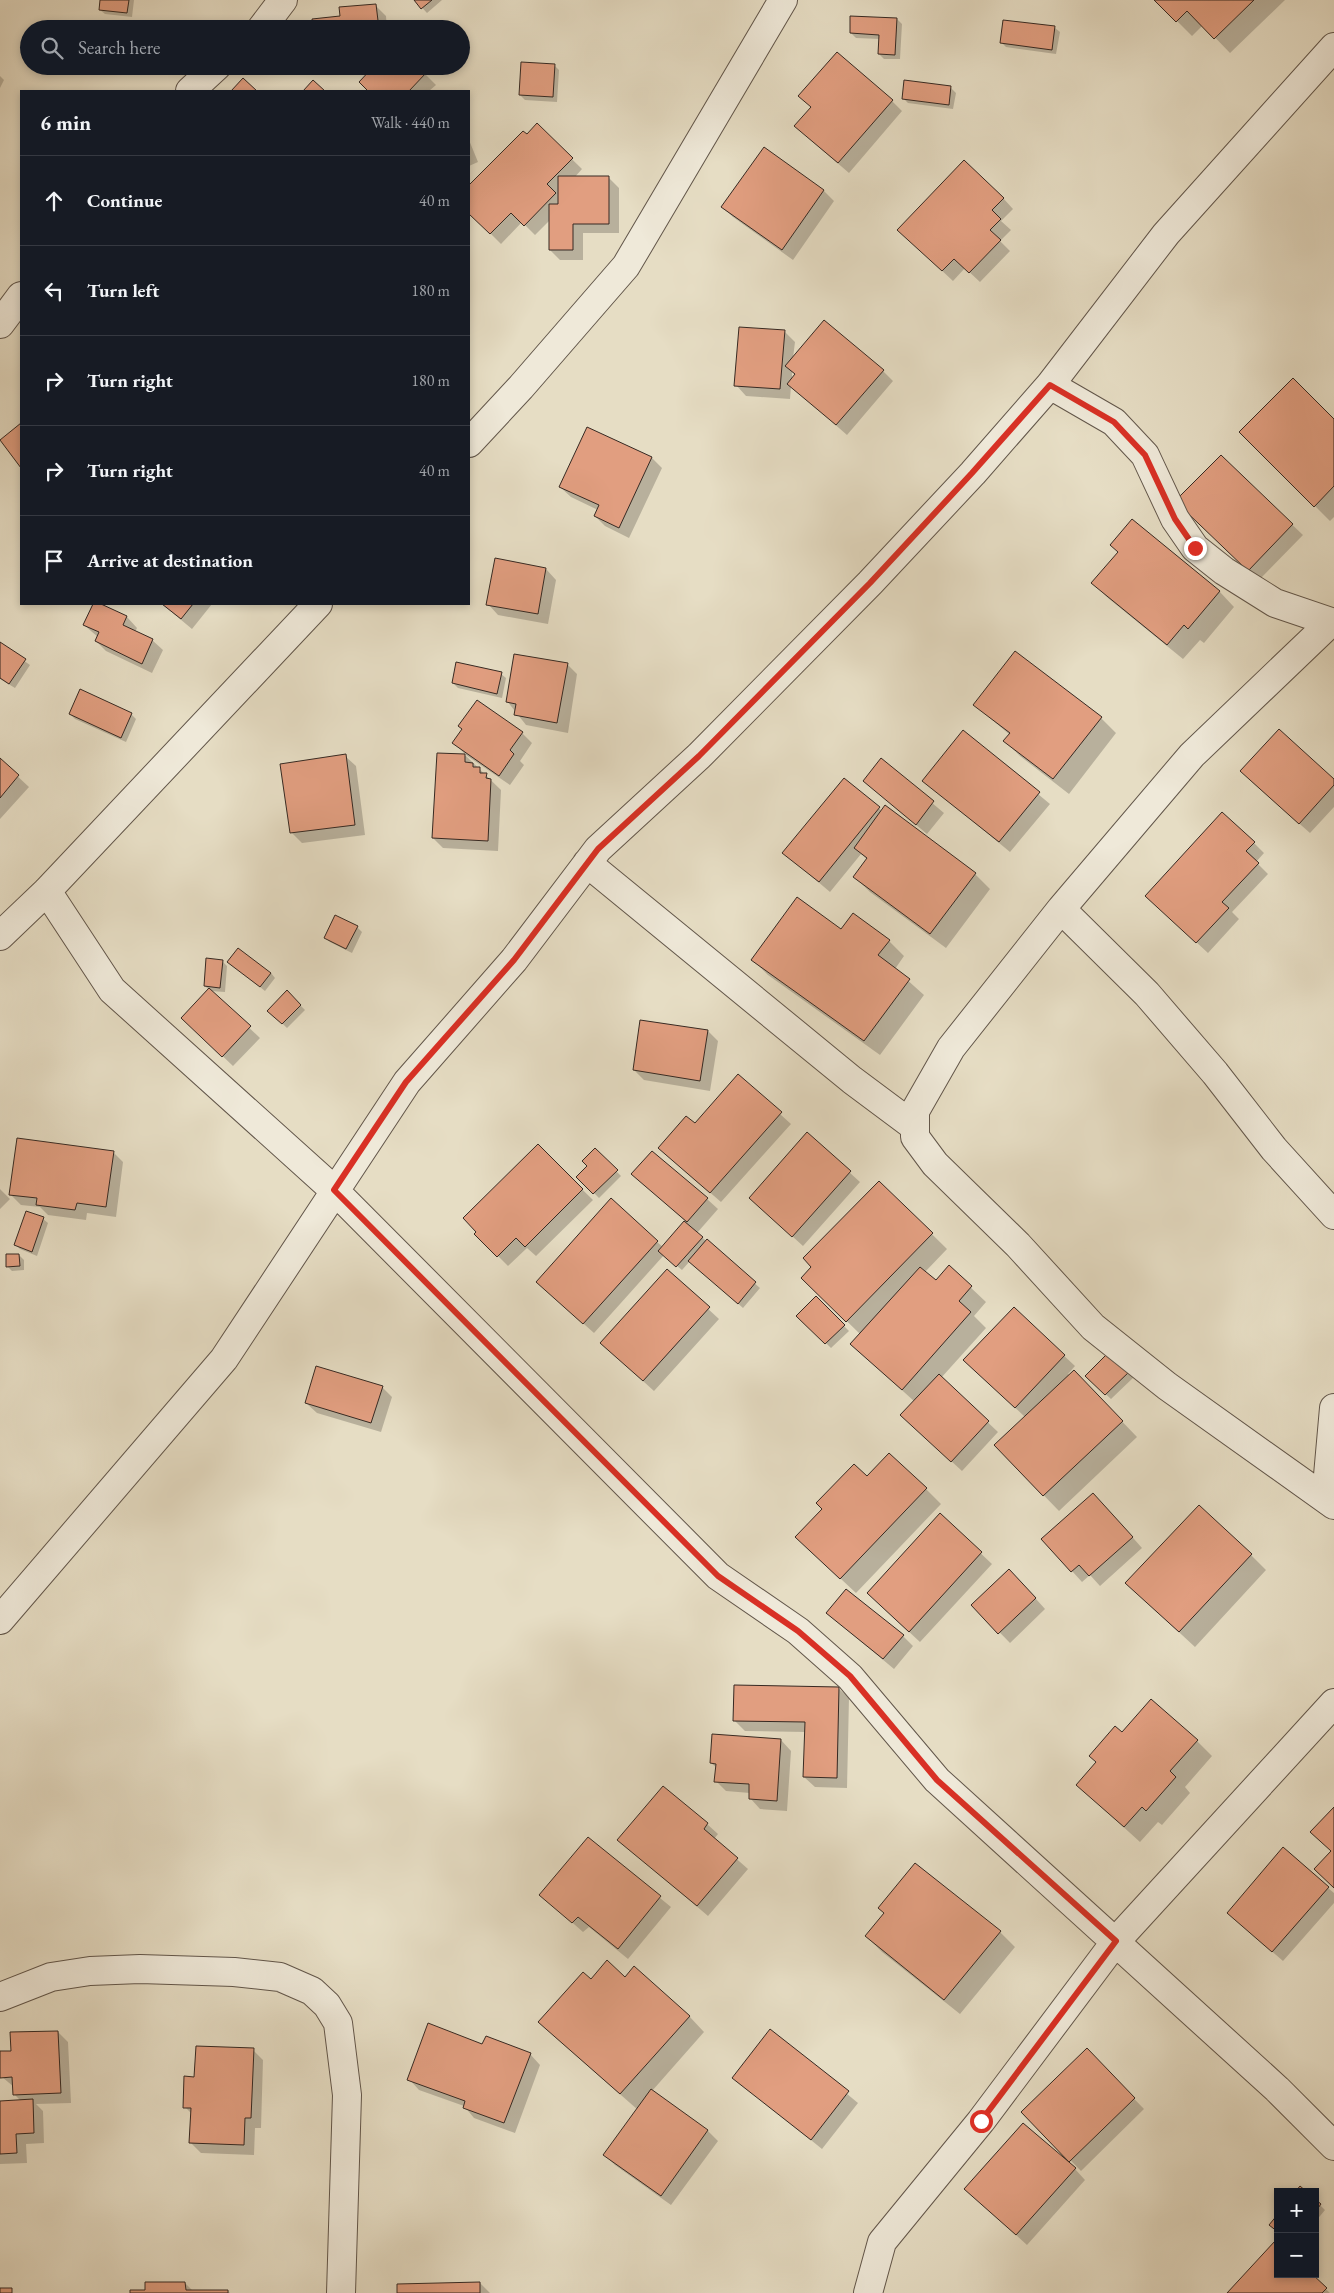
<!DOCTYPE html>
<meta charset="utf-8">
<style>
:root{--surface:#171b24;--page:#242831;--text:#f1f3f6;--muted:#9ea1a6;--line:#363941}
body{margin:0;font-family:"EB Garamond",serif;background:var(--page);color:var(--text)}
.controls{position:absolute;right:15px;bottom:15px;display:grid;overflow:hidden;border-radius:0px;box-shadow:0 2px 8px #0003}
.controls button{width:45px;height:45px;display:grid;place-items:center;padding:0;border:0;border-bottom:1px solid var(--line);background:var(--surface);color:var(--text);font:25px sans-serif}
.stop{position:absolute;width:15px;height:15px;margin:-11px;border:4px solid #d93025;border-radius:50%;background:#fff}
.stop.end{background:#d93025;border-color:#fff;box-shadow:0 1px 5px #0008}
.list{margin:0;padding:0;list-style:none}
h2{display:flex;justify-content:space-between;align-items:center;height:65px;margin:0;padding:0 20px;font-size:21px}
h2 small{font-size:16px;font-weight:400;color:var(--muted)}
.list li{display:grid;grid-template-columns:32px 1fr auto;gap:15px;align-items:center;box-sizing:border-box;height:90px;padding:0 20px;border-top:1px solid var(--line)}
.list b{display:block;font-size:19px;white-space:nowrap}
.list em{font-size:16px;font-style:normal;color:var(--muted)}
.icon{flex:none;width:28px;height:28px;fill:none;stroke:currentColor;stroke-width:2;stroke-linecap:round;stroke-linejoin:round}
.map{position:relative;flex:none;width:1334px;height:2293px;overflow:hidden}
.search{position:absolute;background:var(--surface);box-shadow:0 2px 8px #0003;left:20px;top:20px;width:450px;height:55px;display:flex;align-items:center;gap:12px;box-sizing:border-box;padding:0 18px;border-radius:28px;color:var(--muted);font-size:19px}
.panel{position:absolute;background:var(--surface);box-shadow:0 2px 8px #0003;left:20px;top:90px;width:450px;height:515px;border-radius:0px}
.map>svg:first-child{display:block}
</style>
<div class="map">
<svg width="1334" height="2293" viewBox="0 0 1334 2293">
<rect width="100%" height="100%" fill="#e6ddc4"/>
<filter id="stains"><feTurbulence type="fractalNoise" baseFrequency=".004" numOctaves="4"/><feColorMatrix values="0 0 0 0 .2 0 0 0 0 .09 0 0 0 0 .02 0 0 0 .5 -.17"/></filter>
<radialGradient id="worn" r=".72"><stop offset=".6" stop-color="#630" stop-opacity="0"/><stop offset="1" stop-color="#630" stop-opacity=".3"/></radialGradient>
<!-- shadow -->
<path fill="#0003" fill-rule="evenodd" d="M101,0H134L132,17L105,14L100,10Z
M415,0H442L427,13Z
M1156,0H1285L1230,53L1203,25L1192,36Z
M375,5L386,16L387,29H314Z
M897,19L902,24L900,59H884L879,54L880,39L856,38L851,33Z
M1055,28L1060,32L1056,54L1006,47L1001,42Z
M554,65L559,70L557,102L525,100L520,95Z
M417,66L436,85L429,91H369L360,82Z
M0,76L4,80L0,88Z
M951,88L956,93L953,109L908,103L903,98Z
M892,101L902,111L849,173L806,136Z
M537,125L582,169L574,178H609L619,188V233H583V260H560L550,250V220L535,235L522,222L501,244L469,212V187L523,132L527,136Z
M469,140L478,162L469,166Z
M764,149L824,191L834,201L793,260L733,217L722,207Z
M1003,198L1013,209L1001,221L1011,230L1000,241L1010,251L980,282L965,268L953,281L909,240Z
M784,331L795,342L793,358L883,371L893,381L847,435L791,386L790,399L746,396L736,385ZM792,372L796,375L792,380Z
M1334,420V517L1330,521L1241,432Z
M1221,457L1303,535L1259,580L1177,501Z
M652,458L662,468L629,538L605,526L595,516L598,510L571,497L560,487Z
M496,560L546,569L556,580L548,624L498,615L488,604Z
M1093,583L1219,591L1234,607L1204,643L1200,640L1183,659L1108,598Z
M94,604L127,617L137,628L135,632L152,640L163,650L152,673L106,651L96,641L98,637L84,625Z
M162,604H212L192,629Z
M0,644L30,665L15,688L0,679Z
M567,664L577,674L568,733L526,725L507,701Z
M501,674L506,678L502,698L458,688L453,683Z
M975,705L1101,718L1116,733L1069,794L1020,756L1005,741L1010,735Z
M70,714H131L136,719L126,742L75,719Z
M963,732L1050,804L1010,852L924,781Z
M522,733L532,743L520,761L524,765L510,785L466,755L454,743Z
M438,754L466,756L501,790L498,851L443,848L433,838Z
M345,756L356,766L365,835L302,843L292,833L282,765Z
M0,760L29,787L0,819Z
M881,760L944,813L927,834L864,781Z
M844,780L882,811L975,874L990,889L946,948L870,892L855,877L868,860L861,854L830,892L784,853Z
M1334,780V807L1310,833L1252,782Z
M1254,843L1264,853L1256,862L1268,874L1232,912L1239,919L1208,953L1157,906Z
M357,927L362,932L352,953L330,942L325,937Z
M841,931L889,941L904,956L895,969L924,995L880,1055L768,975L753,960Z
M222,961L227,966L225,992L210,991L260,1038L233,1066L193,1028L209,990L205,986Z
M229,962L271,973L275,978L265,991Z
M287,992L305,1010L287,1028L269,1011Z
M708,1031L718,1041L710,1091L644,1080L634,1070Z
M738,1076L791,1124L721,1202L670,1158Z
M807,1134L860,1182L803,1246L750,1198Z
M538,1146L593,1200L536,1256L527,1248L508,1266L476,1234Z
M595,1150L621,1176L599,1198L578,1177L589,1166Z
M113,1152L123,1162L116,1217L87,1213L86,1220L48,1215L40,1207L21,1205L10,1194Z
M633,1174L707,1199L718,1209L697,1233L760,1288L743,1308L690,1261L682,1270L664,1255L594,1333L548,1292L657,1242L663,1247L685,1221Z
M879,1182L947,1249L925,1272L936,1282L949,1267L986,1302L974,1316L986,1328L941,1378L998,1432L962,1471L912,1425L915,1402L851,1344L860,1334L818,1293Z
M0,1189L10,1199L0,1209Z
M43,1219L48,1223L37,1256L20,1249L15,1244Z
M19,1255L24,1260V1270L12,1271L7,1266Z
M667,1271L719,1319L654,1391L612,1353Z
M816,1298L849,1331L831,1348L798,1316Z
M1014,1309L1075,1366L1068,1374L1089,1387L1137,1437L1059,1511L995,1445L1025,1417L975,1370Z
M1110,1353L1134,1377L1111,1399L1086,1376Z
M382,1387L392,1397L381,1432L317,1413L306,1403Z
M867,1478L926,1489L941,1504L856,1593L812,1552L823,1509Z
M1104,1505L1142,1548L1100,1586L1090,1575L1082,1582L1072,1571Z
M940,1515L992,1564L920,1642L879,1604Z
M1251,1555L1266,1570L1195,1647L1142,1598Z
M1020,1581L1045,1609L1010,1643L973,1605Z
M827,1613L903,1636L913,1646L894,1669Z
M838,1688L849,1698L847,1788L815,1787L804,1777L806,1732L745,1731L734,1720Z
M1122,1733L1197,1741L1212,1756L1185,1787L1190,1793L1162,1825L1158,1822L1140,1842L1077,1785Z
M781,1740L791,1751L787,1811L760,1809L750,1798V1793L726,1791L716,1781L717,1768L711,1763Z
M663,1787L707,1824L718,1834L714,1839L748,1869L708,1916L619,1840Z
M588,1839L671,1907L628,1959L589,1927L583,1932L541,1895Z
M1328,1888L1334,1893V1903L1283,1961L1239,1923Z
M886,1913L1000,1932L1015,1947L960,2014L882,1952L866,1936Z
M625,1978L689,2016L704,2032L652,2091L708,2131L718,2141L671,2205L615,2165L605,2155L638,2110L555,2037Z
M771,2031L858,2103L822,2149L734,2078Z
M58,2032L68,2042L71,2103L36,2104L43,2111L44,2143L26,2144L27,2163L0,2164V2102L21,2101L14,2094V2087L2,2077L12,2052Z
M483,2045L530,2054L540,2065L515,2133L474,2118L464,2106L419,2090L409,2079Z
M253,2050L263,2060L261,2128H255L254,2155L201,2153L191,2143L192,2114L185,2107L195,2078Z
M1087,2050L1144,2109L1081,2171L1023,2112Z
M1075,2169L1085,2180L1027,2245L965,2189Z
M1315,2200L1325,2210L1315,2222Z
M1278,2274H1310L1330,2293H1229Z
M185,2283L193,2291H228L230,2293H131Z
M480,2283L490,2293H398Z"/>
<!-- building -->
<path fill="#e19e80" stroke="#362922" d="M100,0H129L127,13L99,10Z
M414,0H432L421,9Z
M1154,0H1254L1214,39L1187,11L1176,22Z
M376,4L379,29H313L312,19L340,16L339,7Z
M850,16L897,18L895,55L878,54L879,35L850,33Z
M1003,20L1055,26L1052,50L1000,43Z
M837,52L893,100L838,163L794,126L811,107L798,96Z
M521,62L555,64L553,97L519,95Z
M374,66H419L426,73L409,91H368L359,82Z
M243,78L257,91H231Z
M313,80L325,91H303Z
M904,80L951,86L949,105L902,99Z
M537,123L573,158L547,184L556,193L524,226L511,213L490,234L469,214V185L523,131L527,134Z
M764,147L824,190L782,250L721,207Z
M964,160L1004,198L992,210L1001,219L990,230L1001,240L969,273L954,259L942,271L897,230Z
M558,176H609V224H573V250H549V204H558Z
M824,320L884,370L836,425L787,384L795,374L785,366Z
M739,327L785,330L780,389L734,386Z
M1293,378L1334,419V486L1314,507L1239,432Z
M21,423V468L0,440Z
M587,427L652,457L619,528L594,516L599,505L559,487Z
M1221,455L1293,524L1248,571L1175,501Z
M1132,519L1220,591L1188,629L1184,625L1167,645L1091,583L1118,552L1110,545Z
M495,558L546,568L538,614L486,605Z
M93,604H101L127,616L123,625L153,639L142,664L95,641L99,632L83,625Z
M162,604H193L181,619Z
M0,642L26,659L9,684L0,678Z
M1015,651L1102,717L1053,779L1003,741L1010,733L973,705Z
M514,654L568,663L557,723L514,715L516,704L506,702Z
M456,662L502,672L497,694L452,683Z
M80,689L132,713L121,738L69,714Z
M477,700L523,732L510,750L514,754L499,776L452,743L462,729L458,726Z
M1279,729L1334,779V785L1299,824L1240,771Z
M963,730L1040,792L999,842L922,781Z
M437,753L465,754V762L473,763V767H480V773H487L486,778L491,779L488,841L432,838Z
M346,754L355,825L290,833L280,764Z
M0,758L19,775L0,798Z
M881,758L934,801L916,825L863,781Z
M844,778L880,807L819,882L782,853Z
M885,805L976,873L930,934L853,877L867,858L854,848Z
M1222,812L1255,842L1246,851L1259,863L1222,902L1229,908L1196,943L1145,896Z
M797,897L841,929L853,913L890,940L878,955L910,979L864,1041L751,960Z
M335,915L358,926L346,949L324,938Z
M238,948L271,973L260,987L227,962Z
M206,958L223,960L220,988L204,986Z
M209,988L251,1026L222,1057L181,1018Z
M287,990L301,1005L282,1024L267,1011Z
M640,1020L708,1030L700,1081L633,1070Z
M738,1074L782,1112L710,1193L658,1148L686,1116L695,1123Z
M807,1132L851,1171L792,1237L749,1198Z
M17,1138L114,1151L106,1207L77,1203L75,1210L36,1205L37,1198L9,1195Z
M538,1144L583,1189L525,1247L516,1238L497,1257L474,1234L476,1232L463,1218Z
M595,1148L618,1170L593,1194L576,1177L587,1166L582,1161Z
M652,1151L708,1198L687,1222L631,1174Z
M879,1181L933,1233L846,1322L801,1278L811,1267L803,1258Z
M611,1198L658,1241L583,1324L536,1282Z
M26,1211L44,1217L32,1252L14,1245Z
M684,1221L703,1237L676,1267L658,1251Z
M707,1239L756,1282L738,1304L688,1261Z
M6,1254H19L20,1266L6,1267Z
M949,1265L972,1286L959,1301L971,1312L902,1390L850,1344L920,1267L936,1280Z
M667,1269L710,1307L643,1381L600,1343Z
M816,1296L845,1325L825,1344L796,1316Z
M1014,1307L1065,1355L1015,1408L963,1360Z
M1110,1351L1130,1371L1105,1395L1085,1376Z
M316,1366L383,1386L371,1423L305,1403Z
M1074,1370L1123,1421L1043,1496L994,1445Z
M939,1374L989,1421L951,1462L900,1415Z
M889,1453L927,1488L840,1579L795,1537L822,1509L816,1503L854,1464L867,1476Z
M1093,1493L1133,1537L1089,1576L1079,1565L1071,1572L1041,1539Z
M1199,1505L1252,1554L1179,1632L1125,1583Z
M940,1513L982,1552L909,1632L867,1593Z
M1009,1569L1036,1598L998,1634L971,1605Z
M846,1589L904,1635L883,1659L826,1613Z
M734,1685L839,1687L837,1778L803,1777L805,1722L733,1721Z
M1151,1699L1198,1740L1170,1771L1176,1777L1146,1811L1142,1807L1124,1827L1076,1785L1096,1762L1089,1756L1115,1726L1122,1732Z
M712,1734L781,1739L777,1801L749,1799V1784L714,1782L716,1764L710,1763Z
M663,1786L708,1823L704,1829L738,1858L697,1906L617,1840Z
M1334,1807V1888L1314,1869L1331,1851L1310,1832Z
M588,1837L661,1896L618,1949L578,1917L572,1923L539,1895Z
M1283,1847L1329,1887L1272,1952L1227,1913Z
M915,1863L1001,1931L944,2000L865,1936L884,1913L878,1908Z
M607,1960L625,1977L634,1966L690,2016L620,2094L538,2022L583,1972L591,1979Z
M428,2023L482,2044L486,2036L531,2053L504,2123L463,2108L465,2101L407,2080Z
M770,2029L849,2091L811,2140L732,2078Z
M58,2031L61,2093L13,2095L12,2077L0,2078V2051H11L10,2032Z
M196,2046L254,2048L251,2118H245L244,2145L189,2143L191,2108H183L184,2076L194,2077Z
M1087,2048L1135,2098L1069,2162L1021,2112Z
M651,2089L708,2130L661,2196L603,2155Z
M33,2099L34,2133L16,2134L17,2153L0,2154V2101Z
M1023,2123L1076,2168L1016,2235L964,2189Z
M1300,2186L1307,2192H1295Z
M1315,2199L1321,2204L1315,2212Z
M1278,2214V2232L1269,2225Z
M1275,2241L1278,2243V2274H1312L1327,2288L1322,2293H1227Z
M145,2282H185L186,2290H228V2293H130V2290H145Z
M480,2282V2293H397V2284Z
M0,2288H12V2293H0Z"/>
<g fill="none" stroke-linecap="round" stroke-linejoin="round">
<defs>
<path id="minor" d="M261,29L283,0
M190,91L217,66
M0,324L21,296
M1050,385L1114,422L1145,455L1175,519L1195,548L1224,571L1275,603L1334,623
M469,443L521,387L626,266L783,0
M1331,622L1192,755L1061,909L951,1048L915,1111V1137L935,1164L1018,1245L1093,1327L1167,1386L1334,1505
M587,863L852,1080L915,1127
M47,891L112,990L334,1190L718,1576L798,1631L850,1677L937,1780L1277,2089L1334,2146
M1061,909L1147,994L1215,1073L1274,1149L1334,1215
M0,936L47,891L318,604
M1326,1498L1334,1408
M0,1620L224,1359L407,1082L514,960L598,849L699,756L870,583L973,473L1050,385L1166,234L1334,47
M0,1997L51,1977L90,1971L140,1969L234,1972L280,1977L312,1991L327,2005L338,2023L347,2095L341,2293
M868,2293L882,2242L981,2121L1116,1941L1334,1703"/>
</defs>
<!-- minor casing -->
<use href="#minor" stroke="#62564a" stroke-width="30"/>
<!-- minor -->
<use href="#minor" stroke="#efe9d9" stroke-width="28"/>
</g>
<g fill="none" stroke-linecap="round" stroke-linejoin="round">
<!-- route -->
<path stroke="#d93025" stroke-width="6" d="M981,2121L1116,1941L937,1780L850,1676L798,1631L718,1576L334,1190L406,1082L514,960L598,849L699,756L870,583L972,473L1050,385L1114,422L1145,455L1175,519L1195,548"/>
</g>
<rect width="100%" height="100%" filter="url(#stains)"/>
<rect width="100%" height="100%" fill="url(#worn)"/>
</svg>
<div class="controls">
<button>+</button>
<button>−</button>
</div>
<div class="stop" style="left:981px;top:2121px"></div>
<div class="stop end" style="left:1195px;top:548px"></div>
<div class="search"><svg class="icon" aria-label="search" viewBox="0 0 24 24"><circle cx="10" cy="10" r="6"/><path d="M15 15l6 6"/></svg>Search here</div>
<section class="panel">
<h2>6 min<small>Walk · 440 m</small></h2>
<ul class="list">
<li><svg class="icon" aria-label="ahead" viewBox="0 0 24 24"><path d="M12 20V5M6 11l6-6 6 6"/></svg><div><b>Continue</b></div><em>40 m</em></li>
<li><svg class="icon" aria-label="left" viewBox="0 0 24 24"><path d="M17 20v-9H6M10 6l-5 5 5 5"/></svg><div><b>Turn left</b></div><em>180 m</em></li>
<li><svg class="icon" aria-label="right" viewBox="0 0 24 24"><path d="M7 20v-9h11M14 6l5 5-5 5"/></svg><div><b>Turn right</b></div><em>180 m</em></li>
<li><svg class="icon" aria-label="right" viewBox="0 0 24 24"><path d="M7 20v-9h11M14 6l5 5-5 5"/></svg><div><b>Turn right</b></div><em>40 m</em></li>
<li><svg class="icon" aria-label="arrive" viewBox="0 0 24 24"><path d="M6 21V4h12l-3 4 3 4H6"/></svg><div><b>Arrive at destination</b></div></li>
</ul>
</section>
</div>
